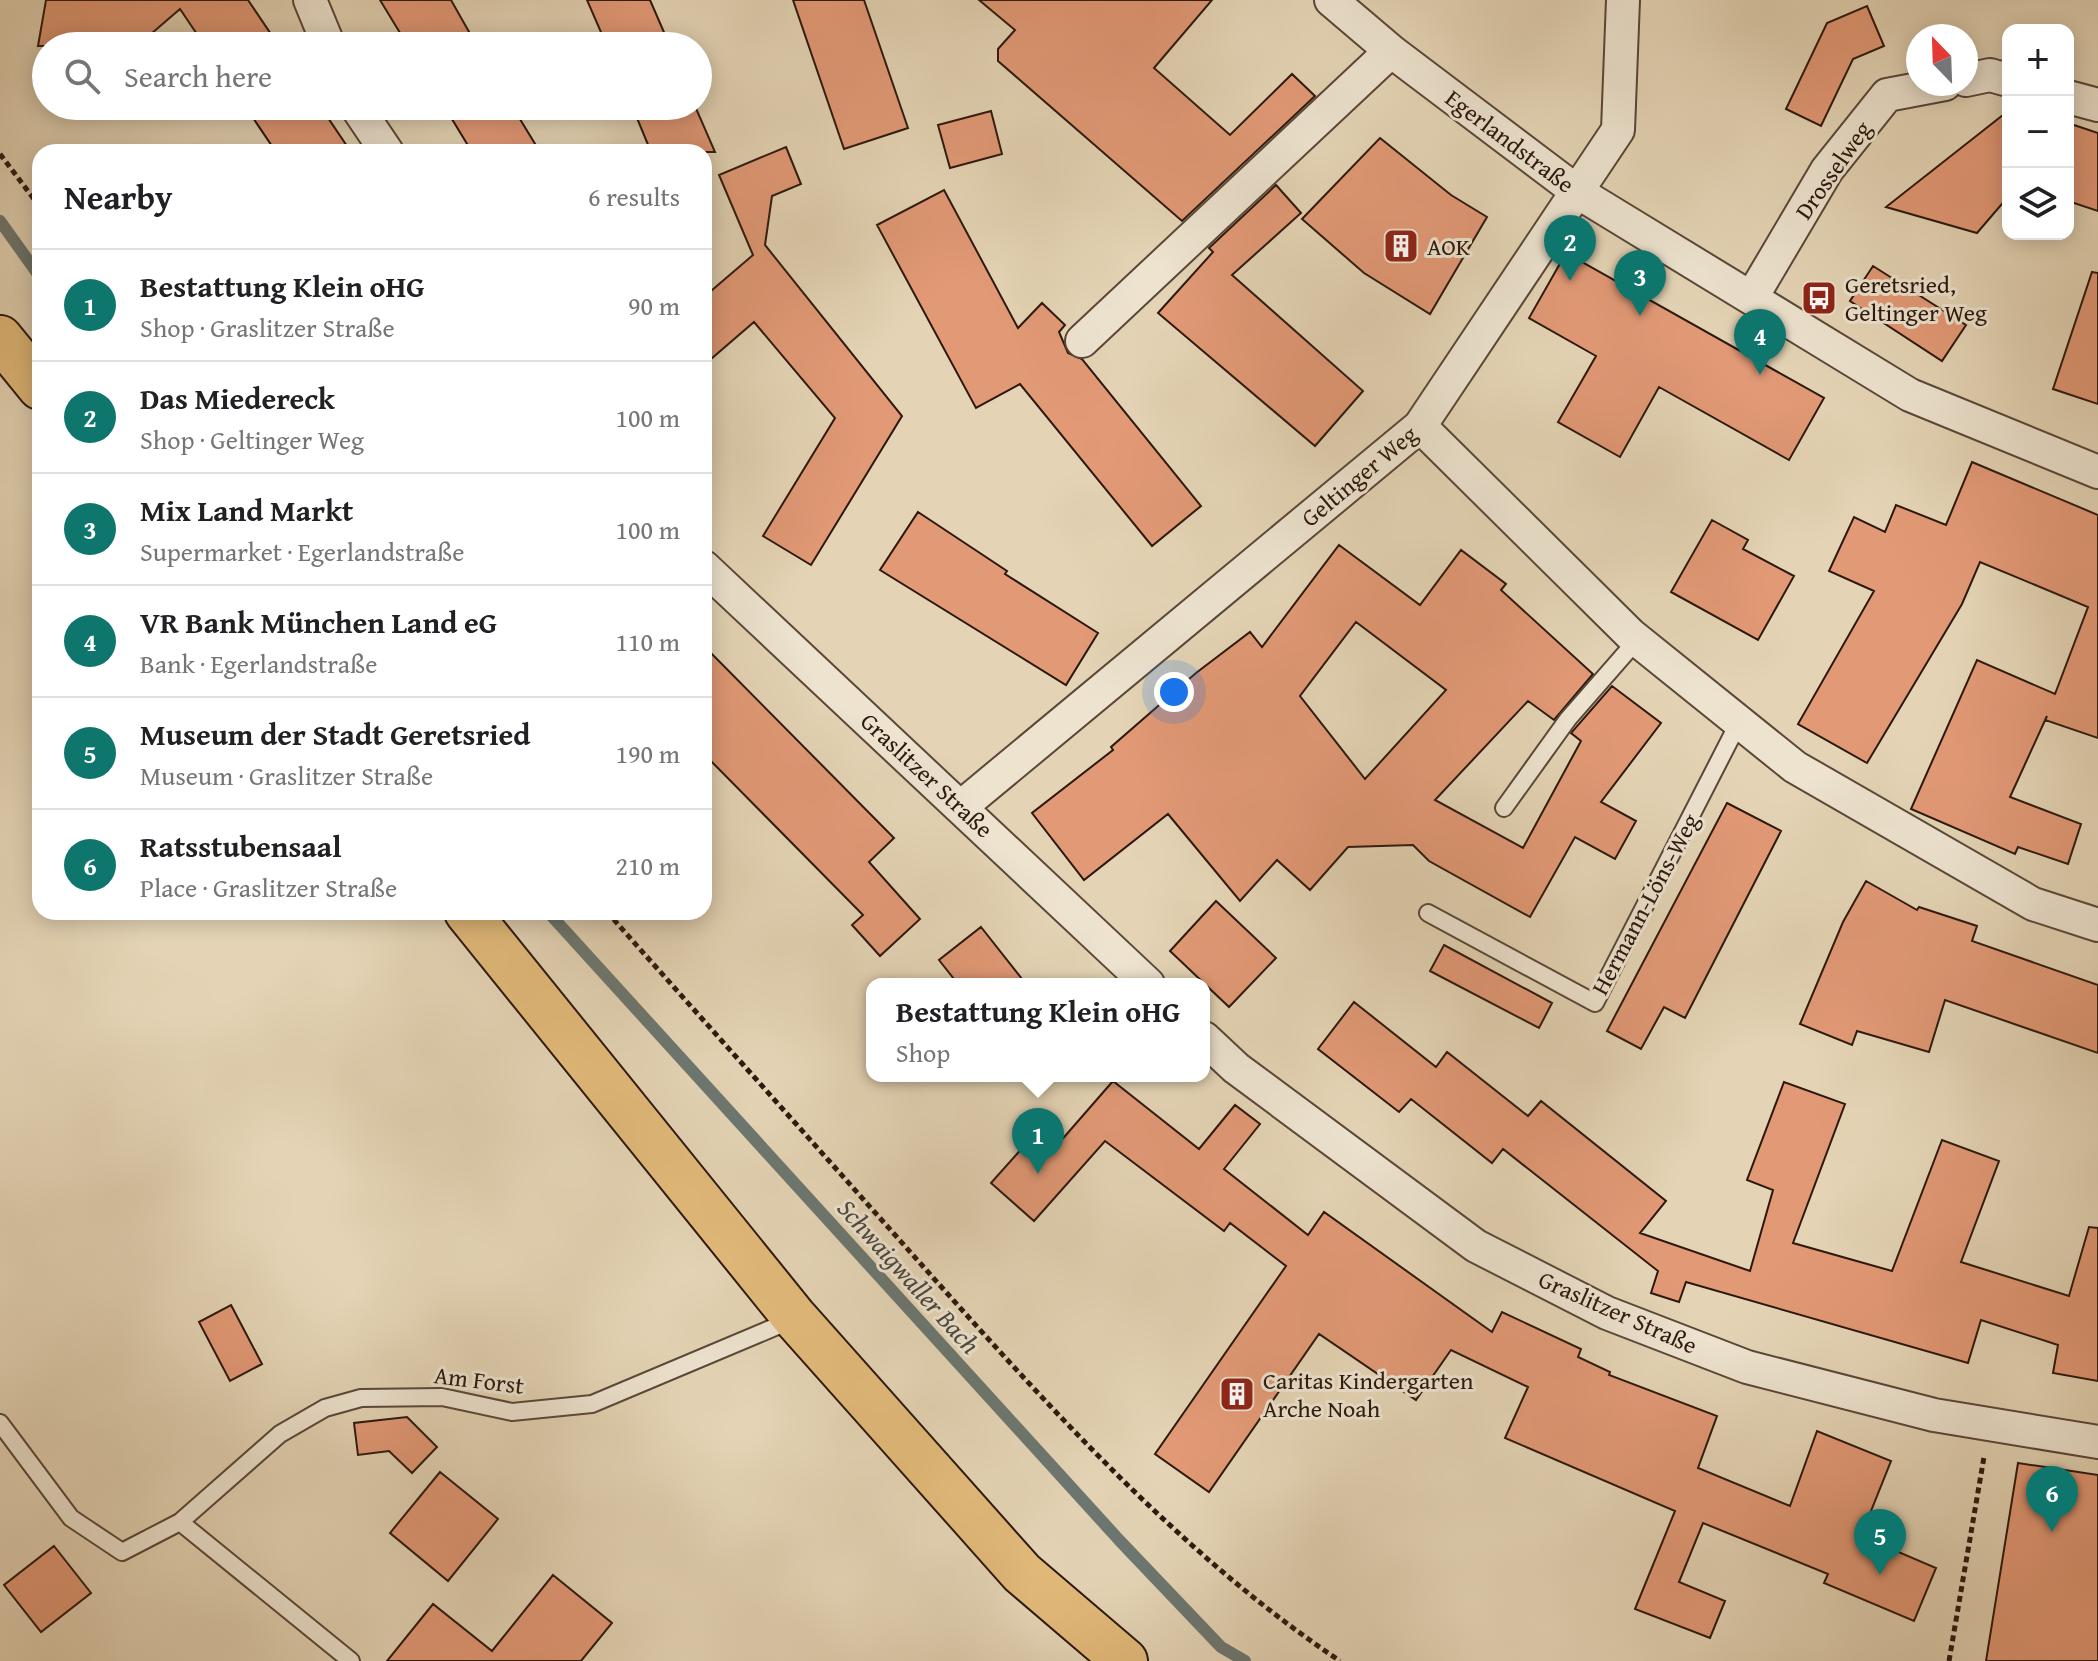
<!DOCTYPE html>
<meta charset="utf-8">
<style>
:root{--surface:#fff;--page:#f2f2f2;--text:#202124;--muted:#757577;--line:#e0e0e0;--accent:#0f766e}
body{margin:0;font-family:"Gentium Book Plus",serif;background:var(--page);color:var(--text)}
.controls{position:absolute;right:24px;top:24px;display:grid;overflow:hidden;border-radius:16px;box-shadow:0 4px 20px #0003}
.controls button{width:72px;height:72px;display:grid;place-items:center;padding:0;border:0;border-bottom:2px solid var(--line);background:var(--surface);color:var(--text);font:40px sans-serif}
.compass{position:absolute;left:1906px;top:24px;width:72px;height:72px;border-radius:50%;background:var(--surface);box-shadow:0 4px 20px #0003;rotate:337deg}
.you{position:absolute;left:1174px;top:692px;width:28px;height:28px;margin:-20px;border:6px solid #fff;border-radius:50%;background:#1a73e8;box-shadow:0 0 0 12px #1a73e833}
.badge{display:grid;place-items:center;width:52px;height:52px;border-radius:50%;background:var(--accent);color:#fff;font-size:26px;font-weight:700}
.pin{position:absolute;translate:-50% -66px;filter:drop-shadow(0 2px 4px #0008)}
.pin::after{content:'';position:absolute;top:42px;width:28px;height:24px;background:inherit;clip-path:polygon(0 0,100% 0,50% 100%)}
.popup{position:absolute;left:866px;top:978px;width:344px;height:104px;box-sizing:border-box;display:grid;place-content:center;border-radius:16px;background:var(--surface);filter:drop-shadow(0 2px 6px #0005);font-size:26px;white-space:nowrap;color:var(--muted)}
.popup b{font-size:30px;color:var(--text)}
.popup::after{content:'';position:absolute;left:50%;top:100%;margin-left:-16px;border:16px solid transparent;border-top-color:var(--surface)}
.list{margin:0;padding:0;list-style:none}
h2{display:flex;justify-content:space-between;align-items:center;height:104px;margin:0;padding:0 32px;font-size:34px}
h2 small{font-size:26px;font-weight:400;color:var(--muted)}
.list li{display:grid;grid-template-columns:52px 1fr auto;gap:24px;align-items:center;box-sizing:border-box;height:112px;padding:0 32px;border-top:2px solid var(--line)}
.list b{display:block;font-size:30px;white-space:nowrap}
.list p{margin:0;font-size:26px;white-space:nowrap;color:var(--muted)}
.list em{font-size:26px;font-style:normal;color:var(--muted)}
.icon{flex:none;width:44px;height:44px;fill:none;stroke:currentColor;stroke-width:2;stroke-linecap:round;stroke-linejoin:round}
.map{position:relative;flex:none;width:2098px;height:1661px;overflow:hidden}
.search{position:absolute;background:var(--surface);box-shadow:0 4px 20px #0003;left:32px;top:32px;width:680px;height:88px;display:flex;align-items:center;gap:20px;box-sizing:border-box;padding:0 28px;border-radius:44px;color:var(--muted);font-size:30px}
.panel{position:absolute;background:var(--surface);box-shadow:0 4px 20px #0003;left:32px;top:144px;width:680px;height:776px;border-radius:24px}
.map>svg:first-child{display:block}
</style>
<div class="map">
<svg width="2098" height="1661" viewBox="0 0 2098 1661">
<rect width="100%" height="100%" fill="#e4d4b5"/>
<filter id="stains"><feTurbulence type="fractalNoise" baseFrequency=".0025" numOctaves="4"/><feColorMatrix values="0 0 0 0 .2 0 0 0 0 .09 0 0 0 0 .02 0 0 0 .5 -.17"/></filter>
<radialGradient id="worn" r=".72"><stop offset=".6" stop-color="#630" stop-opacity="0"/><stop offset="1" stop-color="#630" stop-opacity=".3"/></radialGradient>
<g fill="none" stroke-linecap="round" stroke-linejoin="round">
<!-- stream -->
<path stroke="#6c7770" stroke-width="12" d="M0,221L40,277
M548,912L1120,1541L1221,1647L1245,1661"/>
</g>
<!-- building -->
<path fill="#e29976" stroke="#2c180e" stroke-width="2" fill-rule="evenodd" d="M46,0H248L279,46H205L180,9L137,46H38Z
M380,0H451L477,46H408Z
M587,0H650L670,46H607Z
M793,0H864L908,128L844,149Z
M979,0H1212L1154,68L1230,135L1292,74L1315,96L1182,221L998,61V49L1015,30Z
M1867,6L1884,46L1853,59L1821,126L1786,109L1827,23Z
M245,106H320L351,152H276Z
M444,106H512L540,152H472Z
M632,106H695L715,152H651Z
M991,111L1002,154L950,168L938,125Z
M2008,111V197L1977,233L1886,207Z
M2068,123L2098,133V211L2068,201Z
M1380,138L1451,195L1487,217L1430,314L1364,273L1302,219Z
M786,147L801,184L772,196L765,245L902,416L811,565L763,536L835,418L754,322L704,365V297L753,255L719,175Z
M1276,185L1301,213L1232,275L1363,391L1315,446L1158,313L1213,252L1209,248Z
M944,190L1018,328L1042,303L1065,325L1059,332L1068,353L1082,359L1201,506L1152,546L1020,384L976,408L877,225Z
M1566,253L1824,398L1789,460L1659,387L1620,457L1558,422L1596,356L1529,318Z
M1873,266L1966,325L1942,361L1850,301Z
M2092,272L2098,273V404L2053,389Z
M1972,462L2098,515V738L2045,720L2047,716L2010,797L2081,824L2068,864L2018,847L2015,854L1911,809L1977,660L2055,694L2088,607L1980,562L1962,604L1867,763L1798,724L1874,591L1829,571L1854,517L1885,532L1896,505L1946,525Z
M918,512L1007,571L1005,574L1098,633L1066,685L880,570Z
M1712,520L1748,540L1743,549L1794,576L1758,640L1671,592Z
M1339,545L1420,605L1461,550L1506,584L1501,590L1593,674L1554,720L1528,701L1435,800L1523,848L1581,741L1571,733L1612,686L1661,723L1601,802L1636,821L1615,859L1575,837L1530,917L1429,861L1413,845L1348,847L1310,890L1277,860L1240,901L1168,814L1084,880L1032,813L1113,750L1111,747L1196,673L1250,632L1262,647ZM1356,622L1446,690L1365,779L1300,696Z
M704,646L894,838L869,862L920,919L880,956L852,925L863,915L704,754Z
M1727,803L1781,831L1685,1018L1664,1007L1641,1049L1607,1031Z
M1866,881L1917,910L1919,907L1977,926L1972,941L2098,985V1053L1945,1000L1929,1052L1857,1031L1852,1045L1800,1024L1843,922Z
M1216,901L1276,958L1229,1007L1170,951Z
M981,927L1026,984H958L939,960Z
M1444,945L1552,1003L1539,1028L1430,971Z
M1354,1002L1436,1067L1447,1052L1528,1116L1541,1101L1666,1201L1640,1233L1750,1271L1773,1190L1747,1180L1784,1082L1845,1104L1793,1243L1892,1271L1942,1140L1999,1161L1961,1262L2069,1296L2089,1227L2098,1228V1381L2053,1373L2058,1345L1981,1320L1968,1363L1686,1282L1679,1302L1651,1293L1658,1271L1503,1149L1492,1163L1411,1099L1399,1112L1318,1049Z
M1113,1081L1199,1149L1235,1105L1260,1124L1224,1169L1308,1235L1324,1212L1492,1332L1502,1312L1581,1349L1578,1357L1610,1372L1609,1375L1717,1416L1698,1468L1790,1506L1817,1431L1891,1461L1861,1536L1936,1568L1914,1621L1824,1583L1828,1574L1703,1523L1679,1582L1725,1601L1710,1638L1635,1609L1675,1511L1505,1438L1528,1387L1451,1350L1416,1400L1319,1334L1209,1492L1155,1454L1286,1266L1230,1223L1224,1231L1105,1141L1034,1221L991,1183L1041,1127L1059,1143Z
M231,1305L262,1364L230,1381L199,1322Z
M407,1417L437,1447L412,1473L389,1451L358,1455L354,1423Z
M2018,1463L2098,1475V1661H1986Z
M440,1472L498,1519L448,1581L390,1533Z
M54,1546L91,1593L41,1632L4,1585Z
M553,1575L612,1623L581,1661H387L433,1604L492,1651Z"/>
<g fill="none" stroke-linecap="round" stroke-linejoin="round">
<defs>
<path id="lane" d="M1504,808L1568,719L1637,640
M1428,913L1595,1003L1738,724
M0,1423L71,1518L122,1552L180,1522L351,1661
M180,1522L280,1434L325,1408L361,1398L442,1397L512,1412L592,1404L794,1319"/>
<path id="street" d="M310,0L329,46
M1331,0L1391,51L1579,193L1910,395L2098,472
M1966,80L1990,75L2008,80
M2068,97L2098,105
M356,106L387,152
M1752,297L1827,170L1887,95L1945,84
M1082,341L1391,51
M1420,426L1631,635L1795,767L2033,904L2098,925
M704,567L1148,984
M962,806L1420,426L1618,130L1623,0
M1204,1038L1236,1068L1476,1246L1607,1313L1747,1367L1934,1415L2098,1442"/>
<path id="primary" d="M0,338L40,387
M467,912L795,1318L1022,1573L1125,1661"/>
</defs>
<!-- lane casing -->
<use href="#lane" stroke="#5a4738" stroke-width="20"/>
<!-- street casing -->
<use href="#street" stroke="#5a4738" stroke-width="36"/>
<!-- primary casing -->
<use href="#primary" stroke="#2c180e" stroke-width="48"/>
<!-- path -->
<path stroke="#2c180e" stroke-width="5" stroke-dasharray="6 4" stroke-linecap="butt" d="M0,154L40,207
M607,912C711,1029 816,1146 920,1263C1048,1406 1180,1554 1340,1661
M1949,1661L1984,1457"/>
<!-- lane -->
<use href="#lane" stroke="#ede3cf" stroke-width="16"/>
<!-- street -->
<use href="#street" stroke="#ede3cf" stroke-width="32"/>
<!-- primary -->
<use href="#primary" stroke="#e2ba7a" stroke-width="44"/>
</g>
<!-- icons -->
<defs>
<symbol id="building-square" viewBox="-11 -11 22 22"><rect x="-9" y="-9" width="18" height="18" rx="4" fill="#8f2418" stroke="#ede3cf"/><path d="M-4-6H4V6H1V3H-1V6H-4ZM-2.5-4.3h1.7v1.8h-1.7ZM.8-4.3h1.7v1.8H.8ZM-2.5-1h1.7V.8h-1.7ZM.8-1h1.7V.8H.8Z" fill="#fff"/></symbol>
<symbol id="bus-square" viewBox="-11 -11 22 22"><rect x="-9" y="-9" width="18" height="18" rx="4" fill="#8f2418" stroke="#ede3cf"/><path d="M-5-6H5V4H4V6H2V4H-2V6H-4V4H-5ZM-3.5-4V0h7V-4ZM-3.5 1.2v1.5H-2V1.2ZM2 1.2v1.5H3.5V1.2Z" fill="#fff"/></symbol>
</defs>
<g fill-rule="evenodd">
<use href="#building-square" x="1381" y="226" width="40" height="40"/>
<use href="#bus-square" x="1799" y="278" width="40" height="40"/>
<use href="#building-square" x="1217" y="1374" width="40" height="40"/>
</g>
<g text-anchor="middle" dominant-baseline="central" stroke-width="6" stroke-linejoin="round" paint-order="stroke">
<!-- street labels -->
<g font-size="24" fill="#2c180e" stroke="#ede3cf">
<text transform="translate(1510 141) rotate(37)">Egerlandstraße</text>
<text transform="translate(1833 170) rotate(-55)">Drosselweg</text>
<text transform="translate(1359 476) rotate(-40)">Geltinger Weg</text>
<text transform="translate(927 775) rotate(43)">Graslitzer Straße</text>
<text transform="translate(1645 904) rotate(-62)">Hermann-Löns-Weg</text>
<text transform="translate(1618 1312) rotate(24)">Graslitzer Straße</text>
<text transform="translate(479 1380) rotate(7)">Am Forst</text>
</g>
<!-- poi labels -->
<g font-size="24" fill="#2c180e" stroke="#ede3cf" text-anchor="start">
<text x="1427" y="246">AOK</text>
<text x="1845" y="284">Geretsried,<tspan x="1845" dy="28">Geltinger Weg</tspan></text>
<text x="1263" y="1380">Caritas Kindergarten<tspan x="1263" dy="28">Arche Noah</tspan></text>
</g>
<!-- water labels -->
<g font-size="26" font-style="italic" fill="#4c483f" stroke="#ede3cf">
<text transform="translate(909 1276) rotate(48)">Schwaigwaller Bach</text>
</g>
</g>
<rect width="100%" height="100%" filter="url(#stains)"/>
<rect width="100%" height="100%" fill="url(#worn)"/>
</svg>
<div class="controls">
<button>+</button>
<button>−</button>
<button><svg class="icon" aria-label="layers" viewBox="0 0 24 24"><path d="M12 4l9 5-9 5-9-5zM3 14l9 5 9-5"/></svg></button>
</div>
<svg class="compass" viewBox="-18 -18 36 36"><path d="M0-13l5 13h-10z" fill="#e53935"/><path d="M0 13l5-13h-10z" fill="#757577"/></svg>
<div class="you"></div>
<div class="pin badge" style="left:1038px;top:1174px">1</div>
<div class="popup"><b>Bestattung Klein oHG</b>Shop</div>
<div class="pin badge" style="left:1570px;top:281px">2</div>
<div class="pin badge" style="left:1640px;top:316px">3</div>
<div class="pin badge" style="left:1760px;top:375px">4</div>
<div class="pin badge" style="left:1880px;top:1575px">5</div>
<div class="pin badge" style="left:2052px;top:1532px">6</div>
<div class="search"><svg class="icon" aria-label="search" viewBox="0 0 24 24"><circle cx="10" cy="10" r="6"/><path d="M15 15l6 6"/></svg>Search here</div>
<section class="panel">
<h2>Nearby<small>6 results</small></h2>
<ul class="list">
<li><span class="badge">1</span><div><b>Bestattung Klein oHG</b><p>Shop · Graslitzer Straße</p></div><em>90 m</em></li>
<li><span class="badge">2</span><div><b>Das Miedereck</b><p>Shop · Geltinger Weg</p></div><em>100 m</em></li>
<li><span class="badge">3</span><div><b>Mix Land Markt</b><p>Supermarket · Egerlandstraße</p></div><em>100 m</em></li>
<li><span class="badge">4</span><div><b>VR Bank München Land eG</b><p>Bank · Egerlandstraße</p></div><em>110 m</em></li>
<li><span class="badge">5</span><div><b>Museum der Stadt Geretsried</b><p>Museum · Graslitzer Straße</p></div><em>190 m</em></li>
<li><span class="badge">6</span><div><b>Ratsstubensaal</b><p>Place · Graslitzer Straße</p></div><em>210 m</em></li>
</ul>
</section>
</div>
